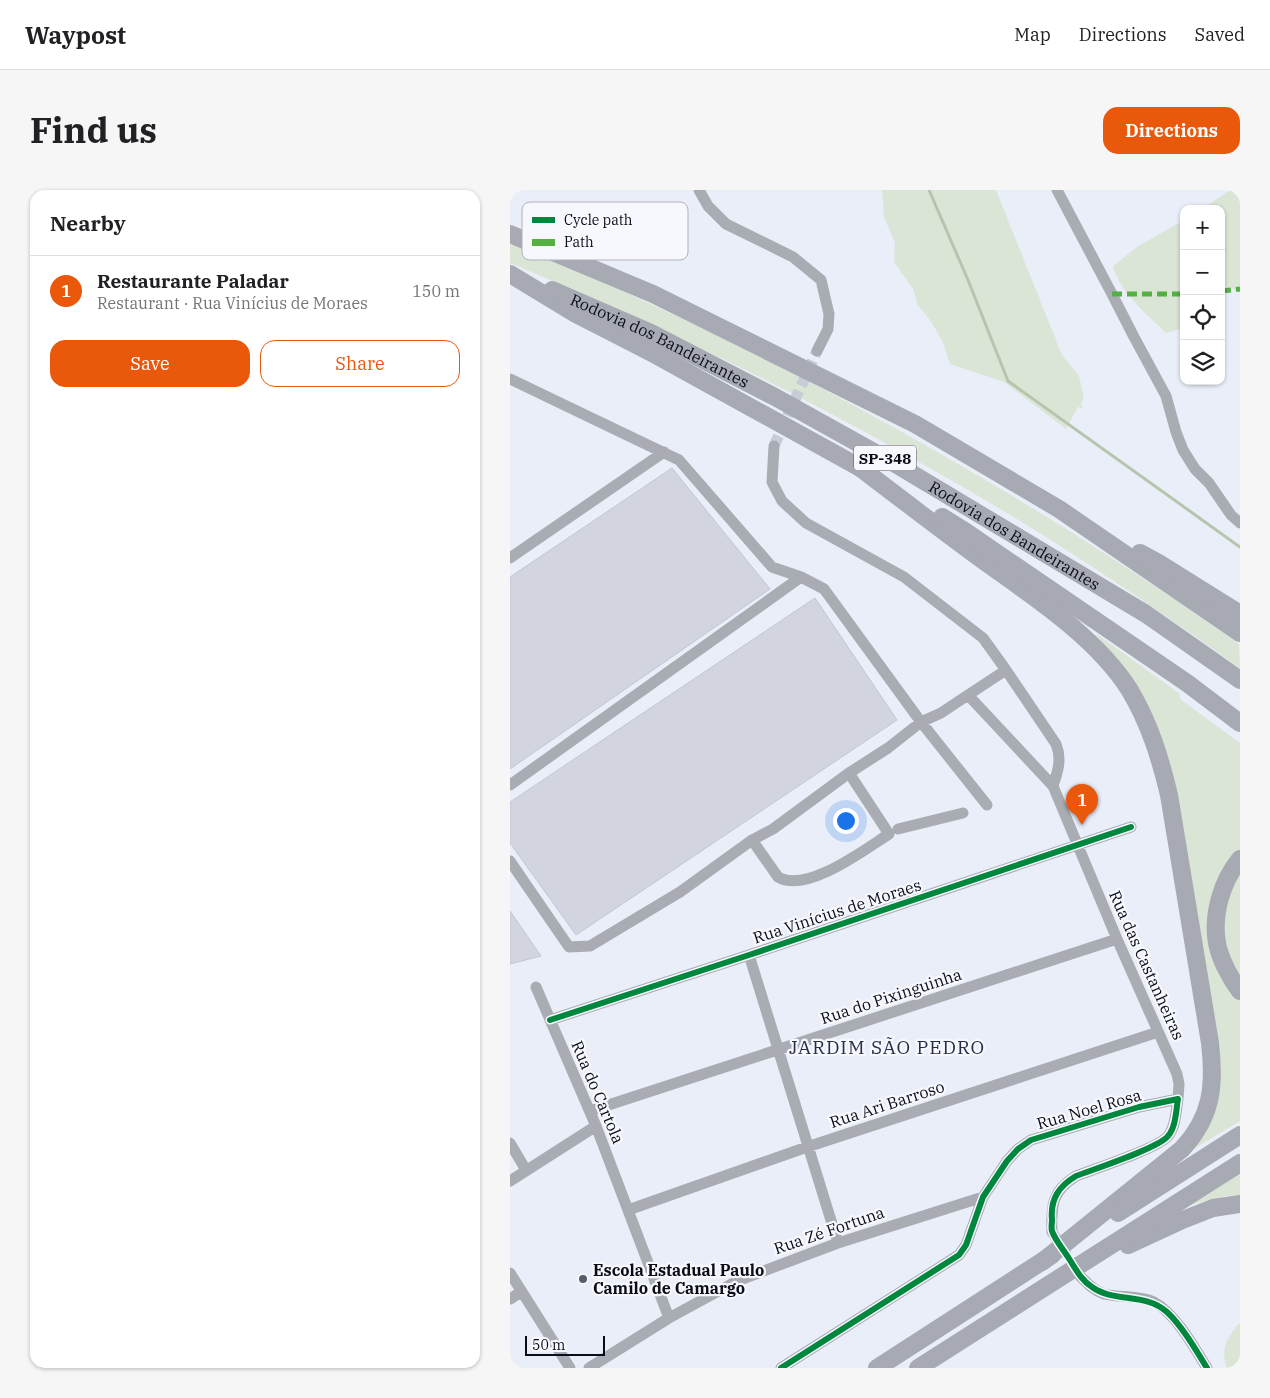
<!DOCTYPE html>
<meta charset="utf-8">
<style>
:root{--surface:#fff;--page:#f6f6f6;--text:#202124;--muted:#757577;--line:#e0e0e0;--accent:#ea580c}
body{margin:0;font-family:"IBM Plex Serif",serif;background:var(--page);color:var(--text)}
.controls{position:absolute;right:15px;top:15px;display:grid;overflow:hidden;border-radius:10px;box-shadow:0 1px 4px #0004}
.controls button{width:45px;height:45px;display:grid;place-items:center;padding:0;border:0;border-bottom:1px solid var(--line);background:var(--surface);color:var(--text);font:25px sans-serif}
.scale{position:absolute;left:15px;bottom:12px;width:80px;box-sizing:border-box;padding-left:5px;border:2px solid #0a0d18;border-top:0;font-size:14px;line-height:18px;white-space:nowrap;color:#0a0d18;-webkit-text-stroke:4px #f6f8fe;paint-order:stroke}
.you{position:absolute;left:335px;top:630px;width:18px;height:18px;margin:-12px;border:4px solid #fff;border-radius:50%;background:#1a73e8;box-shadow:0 0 0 8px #1a73e833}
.badge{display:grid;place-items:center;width:32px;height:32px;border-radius:50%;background:var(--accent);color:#fff;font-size:16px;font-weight:700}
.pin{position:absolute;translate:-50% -41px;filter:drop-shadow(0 1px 2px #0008)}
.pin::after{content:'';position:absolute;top:26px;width:18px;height:15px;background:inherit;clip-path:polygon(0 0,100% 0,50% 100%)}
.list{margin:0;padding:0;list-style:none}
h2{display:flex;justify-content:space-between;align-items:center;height:65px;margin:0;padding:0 20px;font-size:21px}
h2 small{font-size:16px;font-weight:400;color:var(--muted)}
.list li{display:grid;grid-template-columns:32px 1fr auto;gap:15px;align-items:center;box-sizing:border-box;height:70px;padding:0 20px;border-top:1px solid var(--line)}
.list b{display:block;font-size:19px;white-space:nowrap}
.list p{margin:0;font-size:16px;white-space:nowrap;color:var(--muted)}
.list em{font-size:16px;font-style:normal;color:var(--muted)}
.actions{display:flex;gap:10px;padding:15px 20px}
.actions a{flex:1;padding:11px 0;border:1px solid var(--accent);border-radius:15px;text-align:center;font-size:18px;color:var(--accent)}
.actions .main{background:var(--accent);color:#fff}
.icon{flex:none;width:28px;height:28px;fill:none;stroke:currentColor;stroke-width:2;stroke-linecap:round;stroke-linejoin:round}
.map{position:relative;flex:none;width:730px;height:1178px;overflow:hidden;border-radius:15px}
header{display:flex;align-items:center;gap:30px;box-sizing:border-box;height:70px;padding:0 25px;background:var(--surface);border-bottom:1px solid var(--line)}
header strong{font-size:24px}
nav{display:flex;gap:28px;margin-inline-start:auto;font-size:18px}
.intro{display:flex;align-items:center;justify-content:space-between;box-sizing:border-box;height:120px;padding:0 30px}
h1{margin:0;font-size:35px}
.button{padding:12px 22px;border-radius:15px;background:var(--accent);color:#fff;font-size:18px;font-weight:700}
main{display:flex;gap:30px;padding:0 30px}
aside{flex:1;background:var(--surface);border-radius:15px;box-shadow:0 1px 4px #0004}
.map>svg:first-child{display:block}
</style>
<header>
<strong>Waypost</strong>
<nav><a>Map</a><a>Directions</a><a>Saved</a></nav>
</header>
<div class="intro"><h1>Find us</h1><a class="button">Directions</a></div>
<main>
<aside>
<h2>Nearby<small></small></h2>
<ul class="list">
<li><span class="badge">1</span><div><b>Restaurante Paladar</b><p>Restaurant · Rua Vinícius de Moraes</p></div><em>150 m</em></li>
</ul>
<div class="actions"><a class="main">Save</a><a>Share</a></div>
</aside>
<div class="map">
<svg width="730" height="1178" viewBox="0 0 730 1178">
<rect width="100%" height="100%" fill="#eaeef8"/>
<!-- green -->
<path fill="#dae5d6" d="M372,0H486L552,165L569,186L574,208L571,214L573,218L568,217L556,239L494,192L440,174L432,150L420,130L408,115L403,99L384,72L385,53L374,27Z
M720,0H730V103C724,98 719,96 711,100V19H692Z
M674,30V138L656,143C638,125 609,102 603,76L627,57Z
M0,53C257,158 502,294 729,454L730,478C645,418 560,360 470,307C319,218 162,140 0,73Z
M587,444L670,504V509L730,553V661L705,701L722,801L730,810V931L682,960L702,917L665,596L660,573L646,533L600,462L587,446Z
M730,679V789C706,740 711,728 730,679Z
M730,978V1005L715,1006L677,1016Z
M728,1134H730V1178H717C710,1159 717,1149 728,1134Z"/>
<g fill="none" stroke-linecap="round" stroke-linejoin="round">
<!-- stream -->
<path stroke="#b6c5ad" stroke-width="3" d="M419,0L458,90L498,191L730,357"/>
</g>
<!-- building -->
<path fill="#d2d5e0" stroke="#c3c6d1" d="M162,278L260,399L0,579V387Z
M305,408L387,530L66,745L0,653V612Z
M0,721L31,766L0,774Z"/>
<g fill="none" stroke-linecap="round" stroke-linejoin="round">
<!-- minor-tunnel -->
<path stroke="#c8ccd6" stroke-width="11" stroke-dasharray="11 5.5" stroke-linecap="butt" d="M264,256L307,161
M542,1042L568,1082"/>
<!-- minor -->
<path stroke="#a9acb2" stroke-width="11" d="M189,0L198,16L216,34L283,67L311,90L319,124L318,139L307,161
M547,0L602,104L624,147L656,206L666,242L673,260L685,279L699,293L721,325L730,333
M0,189L169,270L262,377L291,387L314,399L411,532L477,615
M264,256L262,292L272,311L296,333L394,387L473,448L496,480L458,505
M0,368L154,262
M496,480L546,554C552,569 548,581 543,596
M0,595L291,387
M388,639L453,623
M242,650L268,687C296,704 354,660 379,644L339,583
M0,671L59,757L80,756L170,702L242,650L263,639L339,583L378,558L411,532L431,523L458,505L543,596L607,749L667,884L669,894L668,909
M239,765L328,1053
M26,797L86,936L159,1128
M40,830L239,765L621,637
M80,921L607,749
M0,953L16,980
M0,991L86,936
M118,1020L297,957L648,842
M0,1083L60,1178
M570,1086C577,1093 584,1101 594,1104C610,1108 629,1105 644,1112C665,1123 685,1158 697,1178
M0,1109L11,1102
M79,1178L159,1128L227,1091L328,1053L473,1007
M271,1178L449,1065L456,1055L473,1007L497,971L508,959L521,950L629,917L668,909C666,920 666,937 658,946C649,958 584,979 566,986C542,1001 541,1015 542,1042"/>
<!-- highway -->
<g stroke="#a7aab3" stroke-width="18">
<path d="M0,44L143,104L405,234L549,319L730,443"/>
<path d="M0,84L66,124L146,165L356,281"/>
<path id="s1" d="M42,100L141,143L265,207L389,276L636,424L730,490"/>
<path d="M348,276C391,309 434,342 478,374C527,409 586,448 619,499C639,532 650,567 659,605L700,853C705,896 702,927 672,959L532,1072"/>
<path d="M432,327L456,342L677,493L730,533"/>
<path d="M630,363L652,375L730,424"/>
<path d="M730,669C712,691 702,724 707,753C710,769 720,788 730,801"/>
<path d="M608,1023L730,945"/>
<path d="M618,1055L670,1031L703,1018L730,1014"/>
<path d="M367,1178L542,1065"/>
<path d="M408,1178L730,973"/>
</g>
<!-- quiet -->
<path stroke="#54b045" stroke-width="5" stroke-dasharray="10 5" stroke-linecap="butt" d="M711,101L730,99
M602,104H674"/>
<defs>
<path id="cycleway" d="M40,830L239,765L621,637
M271,1178L449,1065L456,1055L473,1007L497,971L508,959L521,950L629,917L668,909C666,920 666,937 658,946C649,958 584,979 566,986C549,996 540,1009 542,1030C542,1033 541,1038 542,1041C545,1050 553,1059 558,1067C565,1078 571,1090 582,1097C604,1113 635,1102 657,1122C672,1136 686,1160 697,1178"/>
</defs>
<!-- cycleway casing -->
<use href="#cycleway" stroke="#f6f8fe" stroke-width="9"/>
<!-- cycleway -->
<use href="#cycleway" stroke="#00873e" stroke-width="6"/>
</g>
<!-- markers -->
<circle fill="#585c66" stroke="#f6f8fe" stroke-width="2" cx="73" cy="1089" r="5"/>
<g text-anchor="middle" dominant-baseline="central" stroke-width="4.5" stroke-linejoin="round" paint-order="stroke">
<!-- shield labels -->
<rect fill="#f6f8fe" stroke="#51545d" stroke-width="1" x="344" y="255.5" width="62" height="25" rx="4"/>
<g font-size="15" font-weight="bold" fill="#0a0d18">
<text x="375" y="268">SP-348</text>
</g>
<!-- street labels -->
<g font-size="16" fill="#0a0d18" stroke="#f6f8fe">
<text stroke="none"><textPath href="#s1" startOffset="119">Rodovia dos Bandeirantes</textPath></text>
<text stroke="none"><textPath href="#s1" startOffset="524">Rodovia dos Bandeirantes</textPath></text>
<text transform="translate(327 721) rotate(-18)">Rua Vinícius de Moraes</text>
<text transform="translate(637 775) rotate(66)">Rua das Castanheiras</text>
<text transform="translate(381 806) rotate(-18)">Rua do Pixinguinha</text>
<text transform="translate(88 902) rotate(67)">Rua do Cartola</text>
<text transform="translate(377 914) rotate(-18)">Rua Ari Barroso</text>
<text transform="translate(579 919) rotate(-16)">Rua Noel Rosa</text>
<text transform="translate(319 1040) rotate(-19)">Rua Zé Fortuna</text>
</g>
<!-- poi labels -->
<g font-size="16" font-weight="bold" fill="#0a0d18" stroke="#f6f8fe" text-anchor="start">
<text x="83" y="1080">Escola Estadual Paulo<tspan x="83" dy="18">Camilo de Camargo</tspan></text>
</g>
<!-- quarter labels -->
<g font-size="19" letter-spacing="1" fill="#282e48" stroke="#f6f8fe">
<text x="377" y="857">JARDIM SÃO PEDRO</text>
</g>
</g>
<!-- legend -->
<rect x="12" y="12" width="166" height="58" rx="8" fill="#f6f8fe" stroke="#afb2b9" stroke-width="1"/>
<rect x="22" y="27" width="23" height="6" fill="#00873e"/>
<rect x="22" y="49" width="23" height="7" fill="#54b045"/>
<g font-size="14" fill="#0a0d18">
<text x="54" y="35">Cycle path</text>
<text x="54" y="57">Path</text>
</g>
</svg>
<div class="controls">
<button>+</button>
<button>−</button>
<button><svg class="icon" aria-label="locate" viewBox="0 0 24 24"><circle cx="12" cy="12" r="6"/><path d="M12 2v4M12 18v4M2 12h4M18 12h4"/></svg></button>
<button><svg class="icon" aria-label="layers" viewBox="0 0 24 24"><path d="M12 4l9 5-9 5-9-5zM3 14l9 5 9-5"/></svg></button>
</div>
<div class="scale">50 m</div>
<div class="you"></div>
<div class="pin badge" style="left:572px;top:635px">1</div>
</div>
</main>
